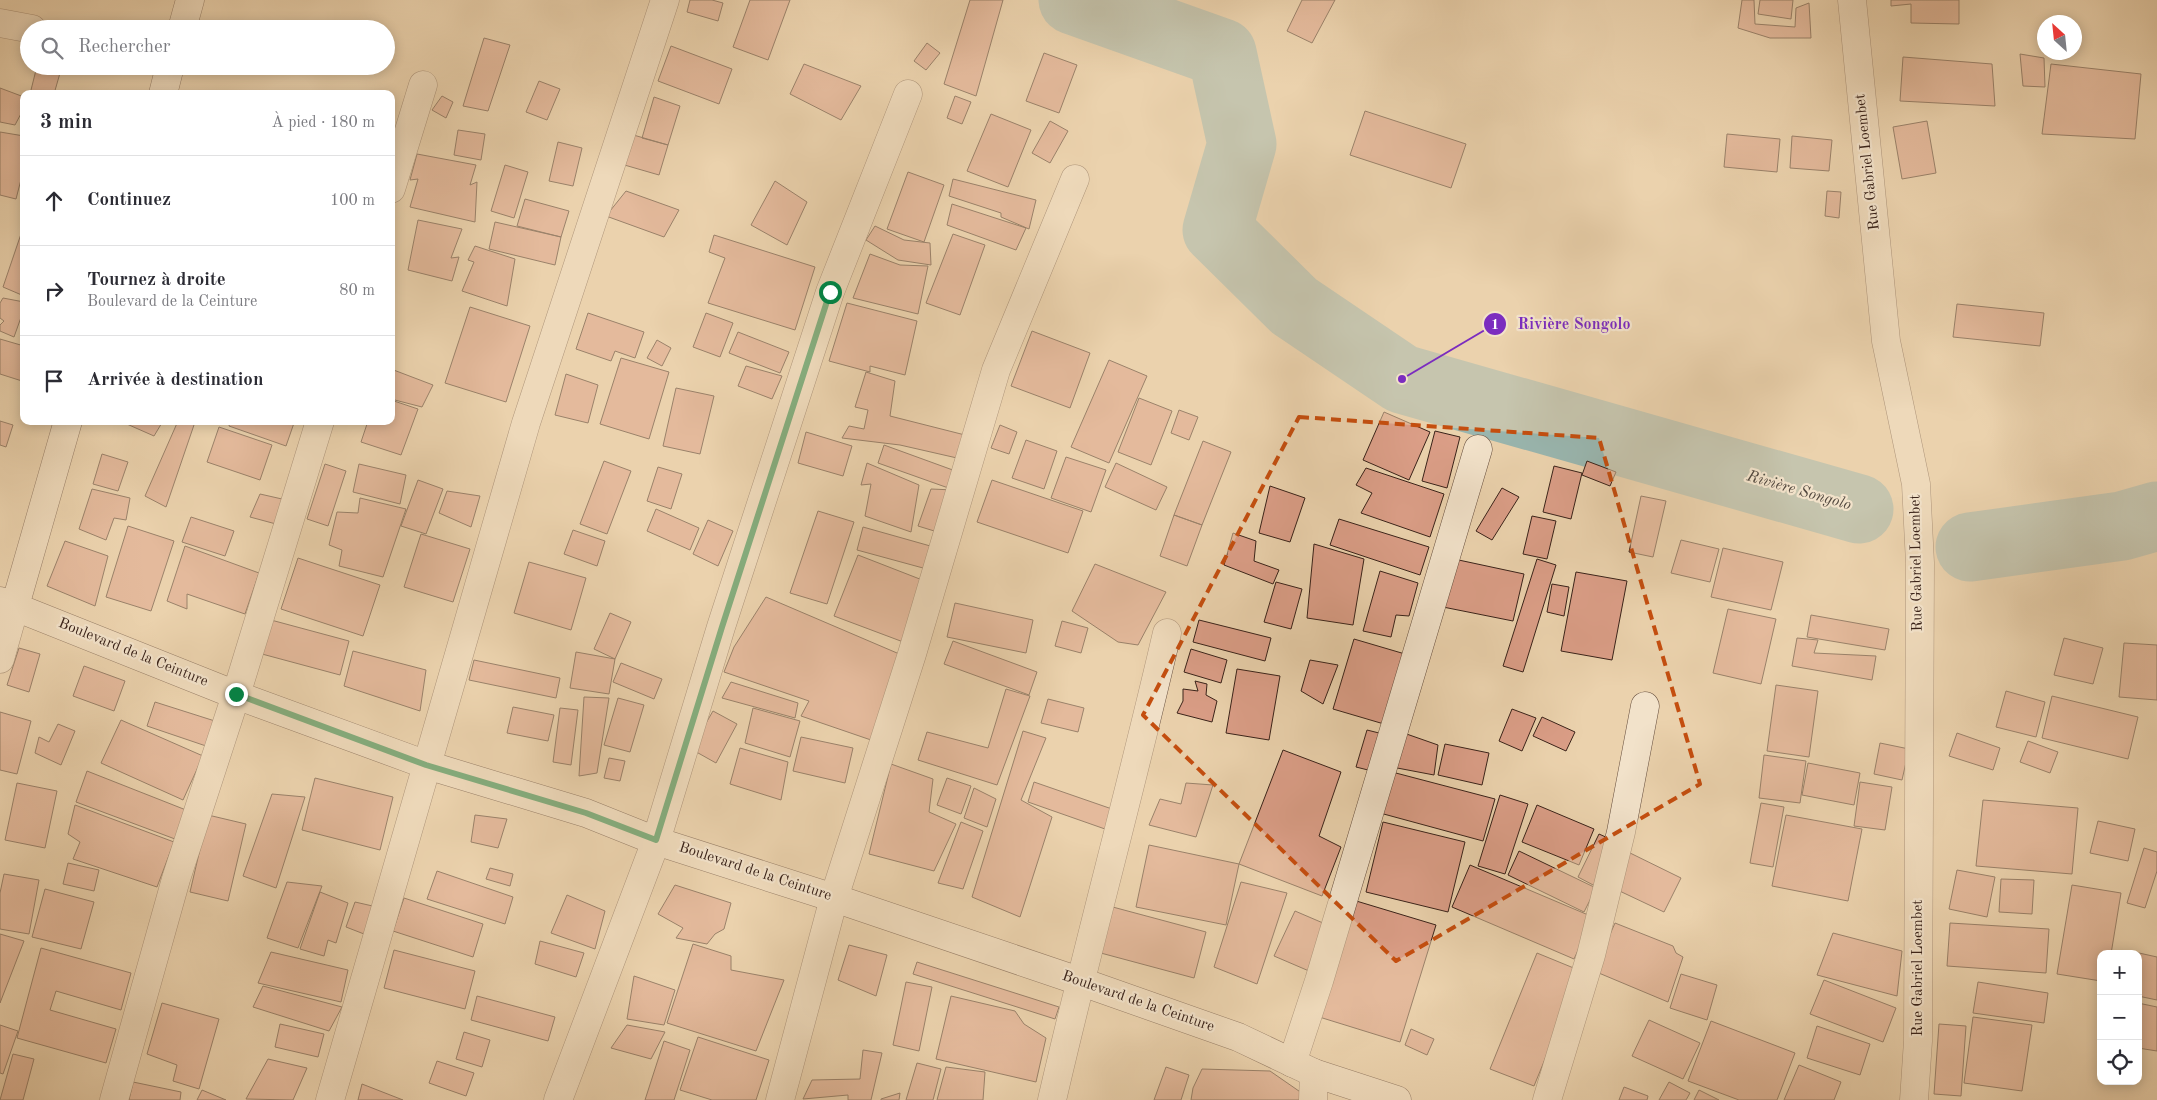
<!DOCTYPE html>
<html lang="fr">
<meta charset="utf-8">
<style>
:root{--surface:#fff;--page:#f7f7f7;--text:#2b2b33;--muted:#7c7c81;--line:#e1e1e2}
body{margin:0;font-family:"Old Standard TT",serif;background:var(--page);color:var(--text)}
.controls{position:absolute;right:15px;bottom:15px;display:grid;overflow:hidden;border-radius:10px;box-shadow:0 2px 12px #0003}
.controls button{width:45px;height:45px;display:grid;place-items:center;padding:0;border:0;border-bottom:1px solid var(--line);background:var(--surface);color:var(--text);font:25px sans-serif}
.compass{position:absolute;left:2037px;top:15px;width:45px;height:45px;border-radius:50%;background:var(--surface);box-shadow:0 2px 12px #0003;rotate:333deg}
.stop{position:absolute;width:15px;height:15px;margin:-11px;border:4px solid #0b8043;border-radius:50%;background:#fff}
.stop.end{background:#0b8043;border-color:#fff;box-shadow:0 1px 5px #0008}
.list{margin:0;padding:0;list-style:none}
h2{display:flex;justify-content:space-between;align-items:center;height:65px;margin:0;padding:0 20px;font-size:21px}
h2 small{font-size:16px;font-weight:400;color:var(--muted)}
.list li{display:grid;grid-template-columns:32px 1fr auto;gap:15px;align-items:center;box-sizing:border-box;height:90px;padding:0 20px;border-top:1px solid var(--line)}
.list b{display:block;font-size:19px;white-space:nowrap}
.list p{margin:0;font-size:16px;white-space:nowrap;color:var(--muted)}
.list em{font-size:16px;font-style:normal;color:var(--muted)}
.icon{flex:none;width:28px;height:28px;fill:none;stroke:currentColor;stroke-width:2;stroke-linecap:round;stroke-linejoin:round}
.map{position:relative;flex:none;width:2157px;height:1100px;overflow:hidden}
.search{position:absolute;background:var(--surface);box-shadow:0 2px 12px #0003;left:20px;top:20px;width:375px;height:55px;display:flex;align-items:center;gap:12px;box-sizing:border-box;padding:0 18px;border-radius:28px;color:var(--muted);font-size:19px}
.panel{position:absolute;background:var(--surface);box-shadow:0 2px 12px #0003;left:20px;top:90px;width:375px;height:335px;border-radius:10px}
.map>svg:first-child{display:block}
</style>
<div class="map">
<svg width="2157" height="1100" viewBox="0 0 2157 1100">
<rect width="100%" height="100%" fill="#ebd2ad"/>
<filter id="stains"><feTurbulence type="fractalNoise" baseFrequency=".004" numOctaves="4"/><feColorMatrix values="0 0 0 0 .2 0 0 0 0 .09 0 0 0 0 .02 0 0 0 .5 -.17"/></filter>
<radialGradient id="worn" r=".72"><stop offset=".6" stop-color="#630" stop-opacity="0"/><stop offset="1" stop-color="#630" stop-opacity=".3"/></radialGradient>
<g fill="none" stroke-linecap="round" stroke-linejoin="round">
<!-- river -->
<path stroke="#99b6af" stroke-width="69" d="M1073,0L1222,53L1242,144L1217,230L1294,306L1402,379L1859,509
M1970,547L2122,526L2157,516"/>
</g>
<!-- building -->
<path fill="#db9e87" stroke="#392219" d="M690,0H712L723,3L718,21L687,12Z
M750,0H790L768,60L733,47Z
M970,0H1003L976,96L944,84Z
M1302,0H1335L1312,43L1287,31Z
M1742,0H1754L1755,24L1795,27L1796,8L1809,3L1811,38H1770L1738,28Z
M1760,0H1793L1791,19L1758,14Z
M1891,0H1959V24L1911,23V4L1891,6Z
M484,38L510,45L488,111L463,106Z
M927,43L940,53L926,70L914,61Z
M671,46L732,69L719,104L658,81Z
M1044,53L1077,65L1059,113L1026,101Z
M2020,54L2044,58L2045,87L2023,86Z
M1903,57L1992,64L1995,106L1900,101Z
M804,64L861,86L841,120L790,94Z
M2051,64L2141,74L2135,139L2042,134Z
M37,66H62L54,94H30Z
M539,81L560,89L547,120L526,112Z
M0,88L24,97V108L15,125L0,122Z
M442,96L453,102L446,118L432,110Z
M955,96L971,102L962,124L947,118Z
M654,97L680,106L668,145L642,138Z
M1365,111L1466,144L1451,188L1350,155Z
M991,114L1031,130L1008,187L967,171Z
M1050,121L1068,131L1050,163L1032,153Z
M1927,121L1936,173L1902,179L1893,127Z
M458,130L485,134L481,160L454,155Z
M0,132L24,136V168L16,199L0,195Z
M630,134L668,145L659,175L621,164Z
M1727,134L1780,139L1777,172L1724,167Z
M1792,136L1832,140L1829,171L1790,168Z
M558,142L582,148L573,186L549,181Z
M417,154L476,165L470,185L477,182L475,222L410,207L418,179L410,180Z
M505,165L528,172L514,218L491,211Z
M908,172L944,185L924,242L887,229Z
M953,179L1036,200L1029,229L1001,217V213L949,196Z
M775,181L807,202L787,245L751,225Z
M626,191L679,210L664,237L606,216Z
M1827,191L1841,192L1839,218L1825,216Z
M525,199L569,211L561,237L517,226Z
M952,204L1026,228L1016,250L947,225Z
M418,220L462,229L451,258L459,257L452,281L408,270Z
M495,222L561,237L555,265L489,249Z
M875,226L904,240L930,243L931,265L898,260L866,240Z
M22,231L24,232V296L3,287Z
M953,234L985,245L960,315L926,303Z
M714,235L815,267L795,330L708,303L725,258L709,252Z
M475,246L515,259L507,306L462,291L474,262L468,260Z
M870,254L900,265L928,266L918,314L853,298Z
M3,298L24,302V309L14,337L0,331V325L4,321L0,318V303Z
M847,303L917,321L905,375L870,366V372L829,361Z
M1957,304L2044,313L2040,346L1953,337Z
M470,307L530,326L506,402L445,383Z
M588,313L644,332L635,358L615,351L611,361L576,349Z
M706,313L733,323L720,357L693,347Z
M1032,331L1090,353L1070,408L1011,386Z
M738,332L789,352L780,373L729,353Z
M0,339L24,346L22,381L0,374Z
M657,340L671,348L662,366L647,358Z
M621,358L669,372L649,439L600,424Z
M1109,360L1147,376L1109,463L1071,447Z
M746,366L782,376L772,399L738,386Z
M391,369L433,385L422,407L391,399Z
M866,372L895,381L890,416L965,435L957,458L900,445L842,438L849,426L864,429L868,410L855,407Z
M566,374L598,385L588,423L555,415Z
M676,388L714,396L700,454L663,446Z
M1139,398L1172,411L1151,465L1118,452Z
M391,400L418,409L401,455L361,442L368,421H391Z
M1179,410L1198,417L1189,440L1171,433Z
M1384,412L1430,432L1409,480L1363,460Z
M0,421L13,425L6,447L0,445Z
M120,421H163L154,436Z
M178,421L195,422L166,507L145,496Z
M230,421H288L294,423L286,446L229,426Z
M1000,425L1017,432L1009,454L991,448Z
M219,427L272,445L260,480L207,462Z
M1435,431L1460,437L1447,488L1422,481Z
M806,432L852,446L843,476L798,463Z
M1026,440L1057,451L1044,489L1012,478Z
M1203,441L1231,452L1202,525L1174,515Z
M884,445L961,473L954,490L878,463Z
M102,454L128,462L118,491L93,484Z
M1066,457L1106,470L1091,512L1051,498Z
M604,461L631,471L607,534L580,524Z
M1587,461L1616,472L1610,486L1582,475Z
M867,463L919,485L911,532L865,516L871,484L861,485Z
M1116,463L1167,487L1156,510L1105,487Z
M325,464L346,471L328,526L307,519Z
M359,464L406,475L400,504L353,492Z
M1554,466L1582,473L1571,519L1543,512Z
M658,467L682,474L671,509L647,501Z
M1366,468L1444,494L1430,537L1361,513L1372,493L1356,485Z
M418,480L443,489L426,534L401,526Z
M992,480L1083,511L1068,553L977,522Z
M1270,486L1305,498L1290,542L1259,533Z
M1502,488L1519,497L1492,540L1476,531Z
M92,489L130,498L126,520L114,518L106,540L79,529Z
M931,489L954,490L944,534L918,526Z
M447,491L480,496L471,527L439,513Z
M260,494L282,499L276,524L250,517Z
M1641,496L1666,501L1653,557L1629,552Z
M360,498L406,509L383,577L339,566L342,550L329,545L337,512L358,513Z
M656,509L699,528L690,550L647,531Z
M818,511L854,522L827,604L790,593Z
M1174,515L1202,525L1187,566L1160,556Z
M1532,516L1556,521L1547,559L1523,554Z
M191,517L234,531L225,556L182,542Z
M1339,519L1429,547L1420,575L1330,545Z
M708,520L733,531L718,566L693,554Z
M128,526L174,541L151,611L106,597Z
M863,527L941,549L934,571L857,550Z
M573,530L605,541L597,566L564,554Z
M1233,533L1256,541L1254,561L1279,570L1273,584L1224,565Z
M421,534L470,549L453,602L404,587Z
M1681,540L1719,549L1710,582L1671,573Z
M65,541L108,556L95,606L47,586Z
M1314,544L1364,559L1353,625L1307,618Z
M185,546L259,573L245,614L187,594V609L167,601Z
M1723,548L1783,562L1771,610L1711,597Z
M858,555L930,583L906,643L834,616Z
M298,558L380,585L363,636L281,609Z
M1454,559L1524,574L1513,621L1443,607Z
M1537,559L1556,565L1523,672L1503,666Z
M529,562L586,578L571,630L514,613Z
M1095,564L1166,592L1138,645L1118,642L1072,611Z
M1380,571L1418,583L1409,616L1396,615L1391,637L1363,631Z
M1576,572L1627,581L1612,660L1561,651Z
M1276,582L1302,589L1291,629L1264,622Z
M1552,584L1569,587L1564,616L1547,612Z
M766,597L904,656L871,740L801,716L809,701L724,672L734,647Z
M955,603L1033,620L1026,653L947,637Z
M1728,609L1776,619L1761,684L1713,673Z
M610,613L631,622L615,659L594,649Z
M1811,615L1889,629L1885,650L1807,637Z
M271,620L349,641L340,675L262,654Z
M1199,620L1271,638L1265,661L1193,642Z
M1062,621L1088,628L1081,653L1055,646Z
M1797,638L1818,640L1814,653L1876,656L1872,680L1792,666Z
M2064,638L2103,648L2093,684L2054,675Z
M1354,639L1405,654L1384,724L1333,709Z
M953,641L1037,672L1029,695L944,664Z
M2124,643L2157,645V700L2119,697Z
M19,648L40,654L29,692L7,685Z
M1191,649L1227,660L1221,683L1184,672Z
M353,651L426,670L420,711L344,686Z
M576,652L615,659L609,694L570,688Z
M474,660L560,678L556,698L469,680Z
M1310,660L1338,665L1323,704L1301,691Z
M621,663L662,679L654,699L613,682Z
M84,666L125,681L114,711L73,696Z
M1237,669L1280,676L1269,740L1226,733Z
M1195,681L1207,684L1206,695L1217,701L1212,722L1177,713L1183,701V689L1198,691Z
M731,682L798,703L795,718L722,698Z
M1776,685L1818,691L1809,757L1767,751Z
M1006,689L1030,696L997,785L918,760L927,732L988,748Z
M2006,691L2045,702L2036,737L1996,727Z
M2052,696L2138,717L2128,759L2042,738Z
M584,697L609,698L597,773L579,776Z
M618,698L644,705L630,752L604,745Z
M1048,699L1084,708L1078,732L1041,723Z
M155,702L218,722L209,747L147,726Z
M513,707L554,715L548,741L507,733Z
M560,708L578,710L571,765L553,762Z
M753,708L800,721L790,757L745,743Z
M1512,709L1536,718L1522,751L1499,741Z
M713,711L737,724L716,763L691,749Z
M0,712L31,721L17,774L0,770Z
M1542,717L1575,732L1566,751L1533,736Z
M121,720L203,756L183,800L101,763Z
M58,724L75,731L61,765L35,753L39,737L49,742Z
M1367,730L1383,734L1372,771L1356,767Z
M1023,731L1046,738L1021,800L1052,817L1020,917L972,897Z
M1398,731L1438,745L1434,775L1392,767Z
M1957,733L2000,748L1993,770L1949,756Z
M801,737L853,748L845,783L793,771Z
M2028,741L2058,752L2050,773L2020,762Z
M1880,743L1909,749L1902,780L1874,774Z
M1445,744L1489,753L1482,785L1438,775Z
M740,748L788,762L781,800L730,784Z
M1283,750L1341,772L1319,836L1341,847L1322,896L1239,864Z
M1764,755L1806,761L1800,803L1759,798Z
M609,758L625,761L620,781L604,778Z
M1808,763L1860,773L1854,805L1802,795Z
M891,764L933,779L929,812L956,824L934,871L869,854Z
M87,771L186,810L175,839L76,802Z
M1392,772L1495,799L1483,841L1380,813Z
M315,778L393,797L380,850L302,830Z
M947,778L971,786L961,814L937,805Z
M1034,782L1112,809L1105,829L1028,802Z
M1860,782L1892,787L1885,830L1854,826Z
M17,783L57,791L45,848L5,840Z
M1186,783L1213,785L1196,837L1149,825L1160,799L1181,804Z
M974,788L996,799L987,827L964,818Z
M272,794L305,797L276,888L243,876Z
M1500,795L1528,804L1505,874L1478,866Z
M1983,800L2078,808L2072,874L1976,866Z
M1761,803L1784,807L1773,867L1750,863Z
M75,805L174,842L157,887L73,859L80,842L68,834Z
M1537,805L1594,829L1579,865L1522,842Z
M208,815L246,824L228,901L190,892Z
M475,815L507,819L498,848L471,842Z
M1786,815L1862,829L1848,901L1772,886Z
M2098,821L2135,829L2128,861L2090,853Z
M961,822L983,831L963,889L938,883Z
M1383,822L1465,842L1448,912L1366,892Z
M1599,834L1617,842L1595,886L1578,877Z
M1149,845L1239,864L1226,925L1136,907Z
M2144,848L2157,852V871L2145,908L2127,903Z
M1519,851L1596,888L1584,912L1508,875Z
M1626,851L1681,878L1664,912L1609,886Z
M68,863L99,870L94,891L63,884Z
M1470,865L1593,917L1574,959L1452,907Z
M490,868L513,874L510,886L486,879Z
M1957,870L1995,877L1987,917L1949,909Z
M437,871L513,897L505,924L427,899Z
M4,874L39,880L29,934L0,929V893Z
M2001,879L2034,880L2032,914L1999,912Z
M287,882L322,886L298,948L267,938Z
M1241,882L1287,893L1257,984L1214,967Z
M675,885L731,903L724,929L715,934L707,944L676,938L683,928L658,914Z
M2072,885L2121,893L2111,954H2101V981L2057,974Z
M45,889L94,902L81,949L32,937Z
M320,892L348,903L336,943L328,940L324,956L300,949Z
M567,895L605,911L595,949L551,933Z
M404,898L483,924L473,957L393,931Z
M1353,900L1436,925L1400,1042L1316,1016Z
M355,902L377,907L364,934L346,927Z
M1109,906L1206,932L1194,978L1097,952Z
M1295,911L1330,926L1309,971L1274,956Z
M1615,923L1673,946L1676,953L1683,957L1668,1002L1594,971Z
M1950,923L2049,929L2046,973L1947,966Z
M1833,933L1902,951L1897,996L1817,975Z
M0,934L24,941L0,1003Z
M540,941L584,953L576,977L535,964Z
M693,944L731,956V970L784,980L756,1051L667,1023Z
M849,945L887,955L876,996L838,980Z
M41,948L131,973L121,1010L56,991L50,1010L116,1029L106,1063L17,1038Z
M394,950L475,971L465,1009L384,988Z
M2130,951L2157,957V1000L2138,996V954H2130Z
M271,952L348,970L341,1002L258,983Z
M1537,953L1581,971L1534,1086L1490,1069Z
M917,962L1059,1007L1055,1019L913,974Z
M1681,974L1717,985L1707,1020L1670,1008Z
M634,976L675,990L664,1025L627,1019Z
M1824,980L1896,1008L1883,1042L1810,1014Z
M906,982L932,987L919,1051L893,1045Z
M1978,982L2048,993L2044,1023L1973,1013Z
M263,986L342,1007L329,1031L253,1007Z
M477,996L555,1017L548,1041L471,1020Z
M951,996L1015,1011L1024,1024L1046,1038L1036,1082L936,1059Z
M162,1003L219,1019L199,1089L173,1081L177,1065L147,1054Z
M2138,1003L2157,1007V1051L2138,1048Z
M1973,1017L2032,1025L2022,1091L1964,1083Z
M1649,1020L1700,1043L1683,1079L1632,1056Z
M1711,1021L1795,1053L1777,1100H1739L1688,1081Z
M280,1024L324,1034L318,1057L275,1047Z
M1939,1024L1966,1026L1961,1096L1934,1094Z
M0,1025L18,1031L3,1074L0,1073Z
M627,1025L665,1032L651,1059L611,1048Z
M1817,1026L1870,1044L1860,1075L1807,1058Z
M1411,1029L1434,1039L1427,1055L1405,1045Z
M464,1032L490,1040L482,1067L456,1059Z
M698,1037L769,1060L756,1100H712L680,1090Z
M664,1041L690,1050L674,1100H645Z
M863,1050L882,1053L871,1100H848V1095L803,1099L812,1080L860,1079Z
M13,1054L34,1059L23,1100H0Z
M268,1059L307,1068L293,1100L246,1099Z
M437,1061L474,1073L466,1096L429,1083Z
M917,1063L941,1069L933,1100H906Z
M1799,1065L1841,1082L1834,1100H1784Z
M946,1067L985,1072L983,1100H937Z
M1166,1067L1189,1075L1181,1100H1154Z
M1202,1069L1270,1071L1309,1098L1308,1100H1191L1193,1088Z
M133,1082L181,1092L180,1100H129Z
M1669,1082L1690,1093L1686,1100H1659Z
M362,1084L403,1100H358Z
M1624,1087L1648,1096L1647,1100H1619Z
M202,1090L226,1100H197Z
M1699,1090L1719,1100H1694Z
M900,1093L899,1100H881V1099Z"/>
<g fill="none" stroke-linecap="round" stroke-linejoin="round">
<defs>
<path id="street" d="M1852,0L1886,341L1916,484L1920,563L1918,1041L1914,1100
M0,23L32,29
M391,189L423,85
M0,659L15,606
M1292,1063L1319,981L1478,449
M114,1100L176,879L236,695L320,421
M330,1100L526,423L665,0
M558,1100L656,841L721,627L830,292L908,94
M780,1100L834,898L912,654L996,370L1075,179
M1052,1100C1088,944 1131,789 1167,633
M1313,1100L1314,1073
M1547,1100L1591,955L1621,832L1645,706"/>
<path id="secondary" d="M182,29L190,0
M163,94L170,66
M0,601L236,695L427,765L586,813L656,841L834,898L1079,981L1238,1037L1314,1073L1397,1100
M15,606L68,421"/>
</defs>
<!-- street casing -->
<use href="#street" stroke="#664e3e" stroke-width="29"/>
<!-- secondary casing -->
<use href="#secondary" stroke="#392219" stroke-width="29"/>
<!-- street -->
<use href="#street" stroke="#f2e2ca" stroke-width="28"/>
<!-- secondary -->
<use href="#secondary" stroke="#f2e2ca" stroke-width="28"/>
</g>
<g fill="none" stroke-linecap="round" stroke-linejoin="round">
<!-- route -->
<path stroke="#0b8043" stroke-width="6" d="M236,694L426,765L586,813L656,840L722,627L830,292"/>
</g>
<!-- marked area -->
<path d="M0 0H2157V1100H0ZM1299,417L1599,438L1700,784L1396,961L1143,715Z" fill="#ebd2ad" fill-opacity=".55" fill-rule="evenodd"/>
<path fill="none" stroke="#c54e0f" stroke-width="4" stroke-dasharray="10 6" stroke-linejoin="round" d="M1299,417L1599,438L1700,784L1396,961L1143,715Z"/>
<g text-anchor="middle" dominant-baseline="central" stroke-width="4.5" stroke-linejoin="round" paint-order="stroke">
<!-- street labels -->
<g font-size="15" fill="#392219" stroke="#f2e2ca">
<text transform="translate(1868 162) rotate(-96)">Rue Gabriel Loembet</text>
<text transform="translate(1917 563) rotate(-91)">Rue Gabriel Loembet</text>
<text transform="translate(133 653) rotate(22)">Boulevard de la Ceinture</text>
<text transform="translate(755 872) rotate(18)">Boulevard de la Ceinture</text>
<text transform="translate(1918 968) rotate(-90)">Rue Gabriel Loembet</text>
<text transform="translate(1138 1002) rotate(19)">Boulevard de la Ceinture</text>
</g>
<!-- water labels -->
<g font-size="16" font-style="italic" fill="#51473e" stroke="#f2e2ca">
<text transform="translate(1799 491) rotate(16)">Rivière Songolo</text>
</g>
</g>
<!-- callouts -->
<path fill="none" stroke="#7b2cbf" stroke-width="2" d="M1402 379L1495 324"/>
<g fill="#7b2cbf" stroke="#f2e2ca" stroke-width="2">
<circle cx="1402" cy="379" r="5"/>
<circle cx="1495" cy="324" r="12"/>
</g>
<g font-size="15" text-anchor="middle" font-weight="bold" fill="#fff">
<text x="1495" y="329">1</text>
</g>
<g font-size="16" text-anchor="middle" font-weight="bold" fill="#7b2cbf" stroke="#f2e2ca" stroke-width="4.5" stroke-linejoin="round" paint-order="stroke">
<text x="1574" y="329">Rivière Songolo</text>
</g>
<rect width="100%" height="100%" filter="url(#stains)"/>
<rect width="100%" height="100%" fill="url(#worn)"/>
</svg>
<div class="controls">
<button>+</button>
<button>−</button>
<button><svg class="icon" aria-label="locate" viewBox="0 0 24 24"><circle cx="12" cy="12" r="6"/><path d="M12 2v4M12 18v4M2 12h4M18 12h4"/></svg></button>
</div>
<svg class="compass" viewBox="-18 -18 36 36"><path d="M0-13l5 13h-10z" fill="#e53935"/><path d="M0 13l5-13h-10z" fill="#7c7c81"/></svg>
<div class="stop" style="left:830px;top:292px"></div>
<div class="stop end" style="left:236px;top:694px"></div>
<div class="search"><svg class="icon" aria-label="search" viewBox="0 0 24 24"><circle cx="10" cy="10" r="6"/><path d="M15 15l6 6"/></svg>Rechercher</div>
<section class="panel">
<h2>3 min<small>À pied · 180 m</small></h2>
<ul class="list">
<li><svg class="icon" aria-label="ahead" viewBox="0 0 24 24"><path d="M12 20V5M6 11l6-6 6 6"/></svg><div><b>Continuez</b></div><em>100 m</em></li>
<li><svg class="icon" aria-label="right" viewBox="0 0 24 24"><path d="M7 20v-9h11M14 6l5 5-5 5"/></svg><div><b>Tournez à droite</b><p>Boulevard de la Ceinture</p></div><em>80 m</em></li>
<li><svg class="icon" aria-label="arrive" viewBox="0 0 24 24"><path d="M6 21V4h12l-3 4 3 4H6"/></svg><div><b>Arrivée à destination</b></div></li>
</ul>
</section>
</div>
